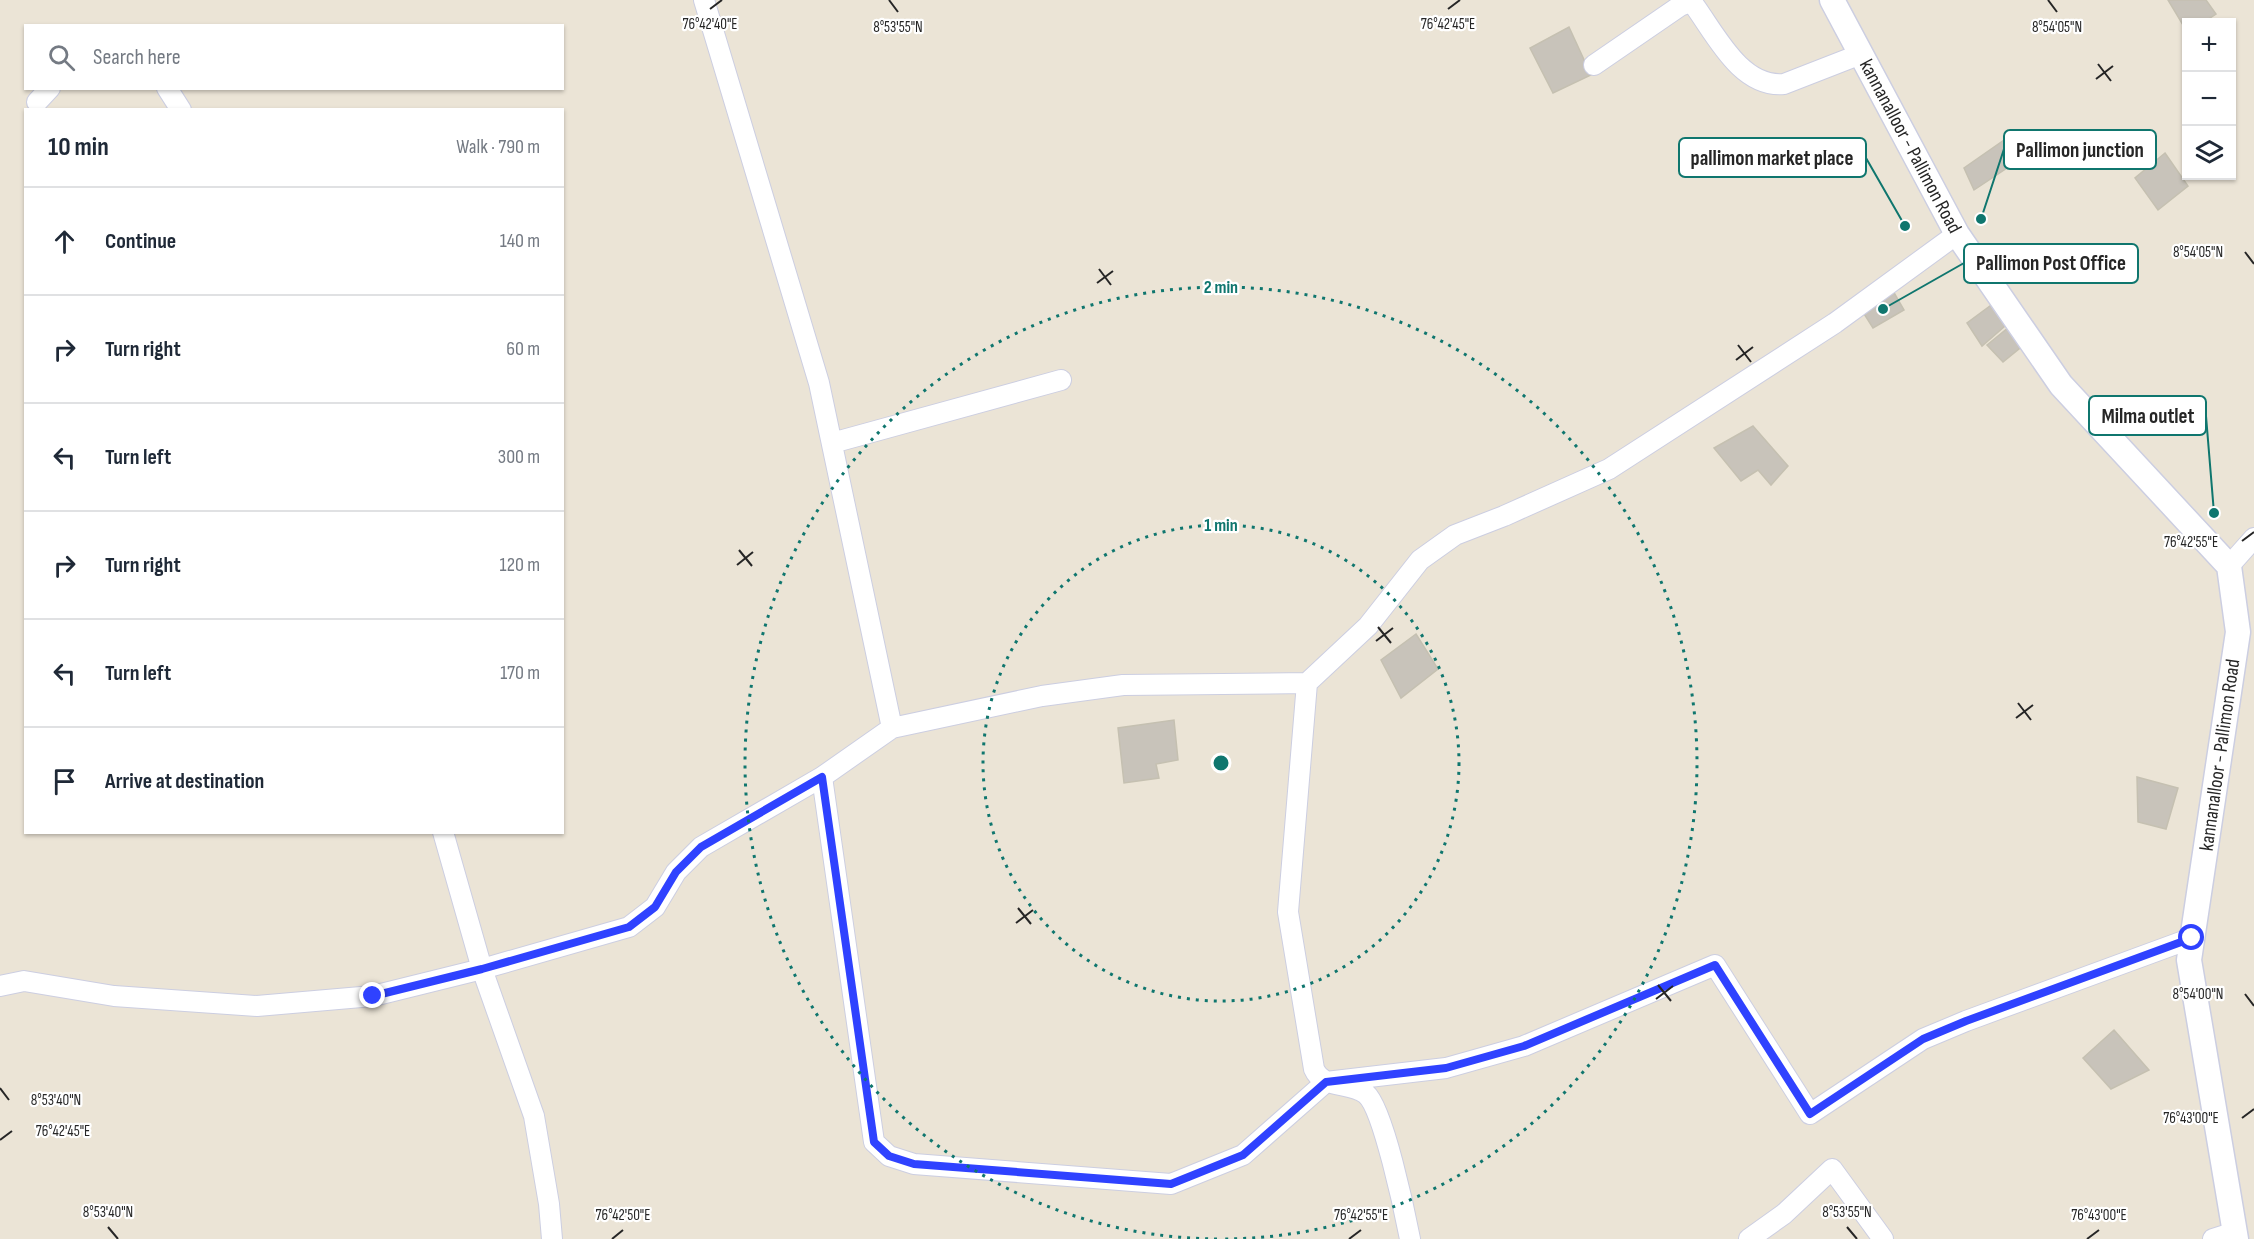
<!DOCTYPE html>
<meta charset="utf-8">
<style>
:root{--surface:#fff;--page:#f2f2f3;--text:#1f2937;--muted:#747a83;--line:#e0e1e3}
body{margin:0;font-family:"Sofia Sans Condensed",sans-serif;background:var(--page);color:var(--text)}
.controls{position:absolute;right:18px;top:18px;display:grid;overflow:hidden;border-radius:0px;box-shadow:0 2px 4px #0004}
.controls button{width:54px;height:54px;display:grid;place-items:center;padding:0;border:0;border-bottom:2px solid var(--line);background:var(--surface);color:var(--text);font:30px sans-serif}
.stop{position:absolute;width:18px;height:18px;margin:-14px;border:4px solid #2f42ff;border-radius:50%;background:#fff}
.stop.end{background:#2f42ff;border-color:#fff;box-shadow:0 2px 6px #0008}
.list{margin:0;padding:0;list-style:none}
h2{display:flex;justify-content:space-between;align-items:center;height:78px;margin:0;padding:0 24px;font-size:26px}
h2 small{font-size:20px;font-weight:400;color:var(--muted)}
.list li{display:grid;grid-template-columns:39px 1fr auto;gap:18px;align-items:center;box-sizing:border-box;height:108px;padding:0 24px;border-top:2px solid var(--line)}
.list b{display:block;font-size:22px;white-space:nowrap}
.list em{font-size:20px;font-style:normal;color:var(--muted)}
.icon{flex:none;width:33px;height:33px;fill:none;stroke:currentColor;stroke-width:2;stroke-linecap:round;stroke-linejoin:round}
.map{position:relative;flex:none;width:2254px;height:1239px;overflow:hidden}
.search{position:absolute;background:var(--surface);box-shadow:0 2px 4px #0004;left:24px;top:24px;width:540px;height:66px;display:flex;align-items:center;gap:15px;box-sizing:border-box;padding:0 21px;border-radius:0px;color:var(--muted);font-size:22px}
.panel{position:absolute;background:var(--surface);box-shadow:0 2px 4px #0004;left:24px;top:108px;width:540px;height:726px;border-radius:0px}
.map>svg:first-child{display:block}
</style>
<div class="map">
<svg width="2254" height="1239" viewBox="0 0 2254 1239">
<rect width="100%" height="100%" fill="#ebe4d6"/>
<!-- building -->
<path fill="#c8c3ba" stroke="#c5c0b1" stroke-width="1.5" d="M2168,0H2206L2216,14L2204,22H2186V30Z
M1569,27L1591,75L1553,93L1530,48Z
M2007,138L2022,158L1974,190L1964,168Z
M2165,153L2188,186L2158,210L2135,178Z
M1893,291L1904,310L1873,328L1861,309Z
M1998,300L2012,320L1982,346L1967,323Z
M2014,323L2025,344L2003,362L1987,345Z
M1753,426L1788,466L1771,485L1758,470L1741,481L1714,448Z
M1416,634L1438,669L1401,698L1381,660Z
M1174,720L1178,760L1156,764L1159,778L1124,783L1118,728Z
M2137,777L2178,788L2166,829L2138,822Z
M2114,1030L2149,1070L2111,1089L2083,1058Z"/>
<g fill="none" stroke-linecap="round" stroke-linejoin="round">
<defs>
<path id="minor" d="M704,0L819,383L892,728
M1594,65L1680,6L1688,3L1694,5C1716,35 1741,88 1784,84L1861,54
M167,88L181,110
M37,102L50,88
M832,443L1061,380
M2229,566L2254,538
M822,777L874,1142L889,1156L914,1164L1171,1184L1243,1155L1326,1082L1446,1068L1524,1046L1715,965L1810,1114L1923,1039L1966,1021L2192,938
M443,832L482,969L534,1116L549,1204L552,1239
M0,986L24,981L114,996L257,1006L373,996L482,969L629,927L655,907L676,872L701,847L822,777L892,728L1042,696L1123,685L1307,683
M1410,1239C1405,1213 1383,1108 1366,1094C1350,1081 1323,1090 1314,1069L1288,912L1307,683L1368,626L1420,560L1455,535L1504,516L1609,469L1835,323L1957,234
M1749,1239L1784,1214L1832,1169L1883,1239
M2213,1239L2235,1232"/>
<g id="tertiary">
<path id="s1" d="M1832,0L1957,234L2061,385L2229,566L2238,632L2189,960L2236,1239"/>
</g>
</defs>
<!-- minor casing -->
<use href="#minor" stroke="#cccee1" stroke-width="22"/>
<!-- tertiary casing -->
<use href="#tertiary" stroke="#cccee1" stroke-width="27"/>
<!-- minor -->
<use href="#minor" stroke="#fff" stroke-width="20"/>
<!-- tertiary -->
<use href="#tertiary" stroke="#fff" stroke-width="24"/>
</g>
<g fill="none" stroke-linecap="round" stroke-linejoin="round">
<!-- route -->
<path stroke="#2f42ff" stroke-width="8" d="M373,996L482,969L629,927L655,907L676,872L701,847L822,777L874,1142L889,1156L914,1164L1171,1184L1243,1155L1326,1082L1446,1068L1524,1046L1715,965L1810,1114L1923,1039L1966,1021L2192,938"/>
</g>
<!-- ticks -->
<path fill="none" stroke="#262626" stroke-width="2" d="M889,0L898,12M2048,0L2057,12M710,9L722,0M1448,9L1460,0M2098,64L2111,81M2096,79L2113,66M2245,252L2254,264M1099,269L1111,285M1097,283L1113,271M1738,345L1751,362M1736,360L1753,347M2242,541L2254,532M739,550L752,566M737,565L753,552M1378,627L1391,643M1376,641L1393,628M2018,703L2031,720M2016,718L2033,705M1018,908L1031,924M1016,923L1033,910M1658,985L1671,1001M2245,994L2254,1006M1656,999L1673,986M0,1088L9,1100M2242,1118L2254,1109M0,1140L12,1131M108,1227L118,1239M1847,1227L1857,1239M612,1239L623,1230M1349,1239L1361,1230M2087,1239L2099,1230"/>
<!-- distance rings -->
<g fill="none" stroke="#0f766e" stroke-width="3" stroke-dasharray="3 6">
<circle cx="1221" cy="763" r="238"/>
<path d="M1217 1239A476 476 0 1 1 1225 1239"/>
</g>
<g text-anchor="middle" dominant-baseline="central" stroke-width="4.5" stroke-linejoin="round" paint-order="stroke">
<!-- street labels -->
<g font-size="20" fill="#262626" stroke="#fff">
<text stroke="none"><textPath href="#s1" startOffset="166">kannanalloor - Pallimon Road</textPath></text>
<text transform="translate(2220 755) rotate(-82)">kannanalloor - Pallimon Road</text>
</g>
</g>
<g font-size="15" text-anchor="middle" fill="#262626" stroke="#fff" stroke-width="4.5" stroke-linejoin="round" paint-order="stroke">
<text x="710" y="29">76°42'40"E</text>
<text x="1448" y="29">76°42'45"E</text>
<text x="2057" y="32">8°54'05"N</text>
<text x="898" y="32">8°53'55"N</text>
<text x="2198" y="257">8°54'05"N</text>
<text x="2191" y="547">76°42'55"E</text>
<text x="2198" y="999">8°54'00"N</text>
<text x="56" y="1105">8°53'40"N</text>
<text x="2191" y="1123">76°43'00"E</text>
<text x="63" y="1136">76°42'45"E</text>
<text x="108" y="1217">8°53'40"N</text>
<text x="1847" y="1217">8°53'55"N</text>
<text x="623" y="1220">76°42'50"E</text>
<text x="1361" y="1220">76°42'55"E</text>
<text x="2099" y="1220">76°43'00"E</text>
</g>
<circle cx="1221" cy="763" r="9" fill="#0f766e" stroke="#fff" stroke-width="3"/>
<g font-size="18" text-anchor="middle" font-weight="bold" fill="#0f766e" stroke="#fff" stroke-width="4.5" stroke-linejoin="round" paint-order="stroke">
<text x="1221" y="293">2 min</text>
<text x="1221" y="531">1 min</text>
</g>
<!-- callouts -->
<path fill="none" stroke="#0f766e" stroke-width="2" d="M1981 219L2004 149M1905 226L1866 158M1883 309L1964 263M2214 513L2206 416"/>
<g fill="#0f766e" stroke="#fff" stroke-width="2">
<circle cx="1981" cy="219" r="6"/>
<circle cx="1905" cy="226" r="6"/>
<circle cx="1883" cy="309" r="6"/>
<circle cx="2214" cy="513" r="6"/>
</g>
<g fill="#fff" stroke="#0f766e" stroke-width="2">
<rect x="2004" y="130" width="152" height="39" rx="6"/>
<rect x="1679" y="138" width="187" height="39" rx="6"/>
<rect x="1964" y="244" width="174" height="39" rx="6"/>
<rect x="2089" y="396" width="117" height="39" rx="6"/>
</g>
<g font-size="21" text-anchor="middle" font-weight="bold" fill="#262626">
<text x="2080" y="157">Pallimon junction</text>
<text x="1772" y="165">pallimon market place</text>
<text x="2051" y="270">Pallimon Post Office</text>
<text x="2148" y="423">Milma outlet</text>
</g>
</svg>
<div class="controls">
<button>+</button>
<button>−</button>
<button><svg class="icon" aria-label="layers" viewBox="0 0 24 24"><path d="M12 4l9 5-9 5-9-5zM3 14l9 5 9-5"/></svg></button>
</div>
<div class="stop" style="left:2192px;top:938px"></div>
<div class="stop end" style="left:373px;top:996px"></div>
<div class="search"><svg class="icon" aria-label="search" viewBox="0 0 24 24"><circle cx="10" cy="10" r="6"/><path d="M15 15l6 6"/></svg>Search here</div>
<section class="panel">
<h2>10 min<small>Walk · 790 m</small></h2>
<ul class="list">
<li><svg class="icon" aria-label="ahead" viewBox="0 0 24 24"><path d="M12 20V5M6 11l6-6 6 6"/></svg><div><b>Continue</b></div><em>140 m</em></li>
<li><svg class="icon" aria-label="right" viewBox="0 0 24 24"><path d="M7 20v-9h11M14 6l5 5-5 5"/></svg><div><b>Turn right</b></div><em>60 m</em></li>
<li><svg class="icon" aria-label="left" viewBox="0 0 24 24"><path d="M17 20v-9H6M10 6l-5 5 5 5"/></svg><div><b>Turn left</b></div><em>300 m</em></li>
<li><svg class="icon" aria-label="right" viewBox="0 0 24 24"><path d="M7 20v-9h11M14 6l5 5-5 5"/></svg><div><b>Turn right</b></div><em>120 m</em></li>
<li><svg class="icon" aria-label="left" viewBox="0 0 24 24"><path d="M17 20v-9H6M10 6l-5 5 5 5"/></svg><div><b>Turn left</b></div><em>170 m</em></li>
<li><svg class="icon" aria-label="arrive" viewBox="0 0 24 24"><path d="M6 21V4h12l-3 4 3 4H6"/></svg><div><b>Arrive at destination</b></div></li>
</ul>
</section>
</div>
